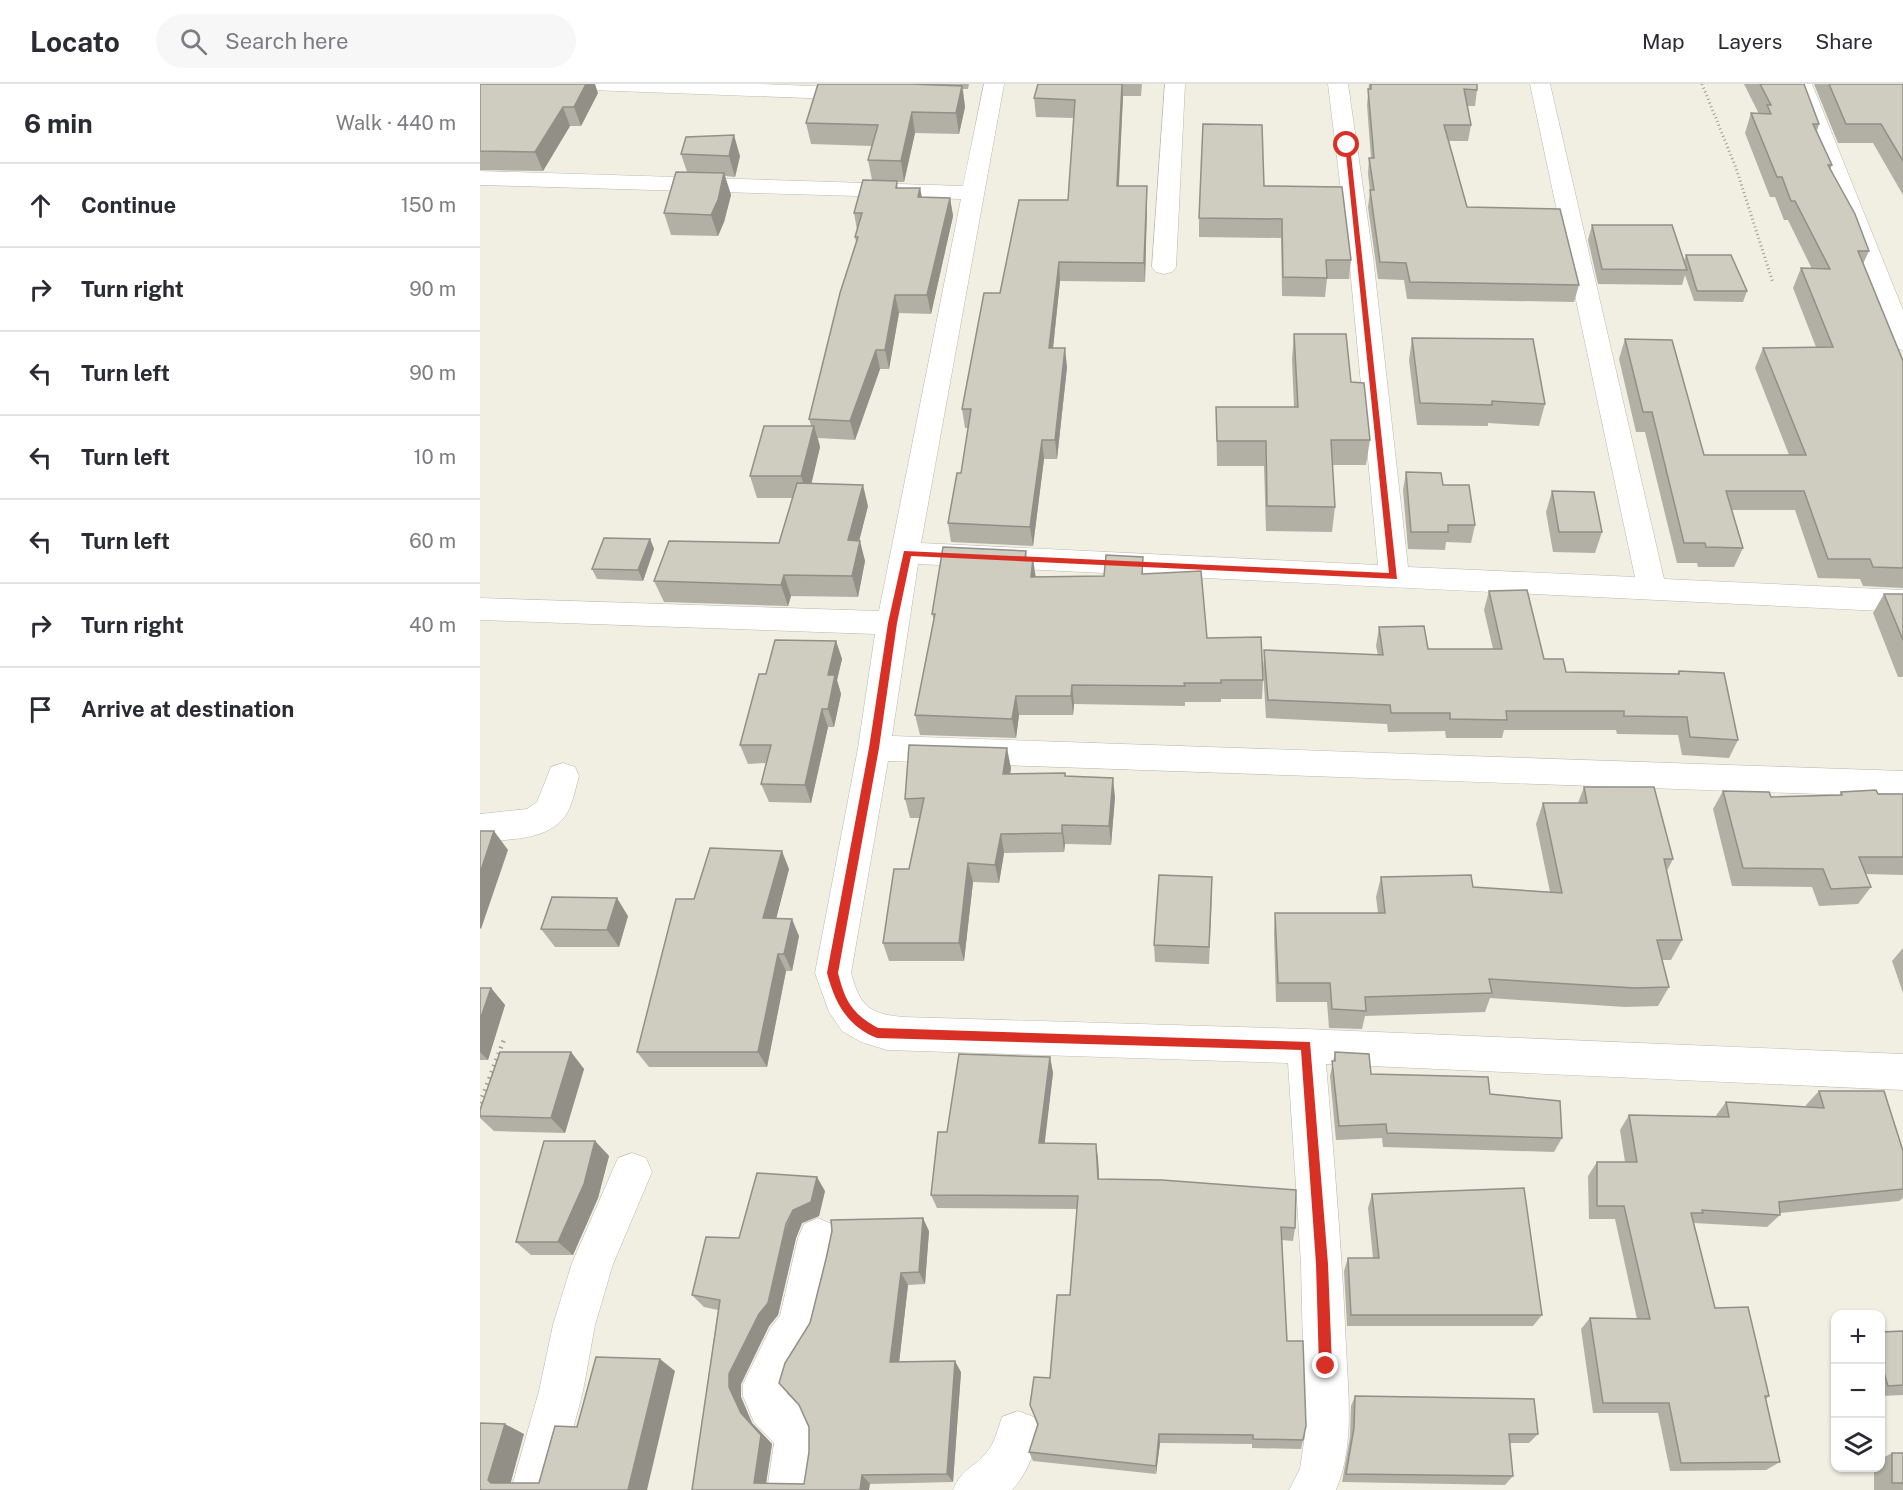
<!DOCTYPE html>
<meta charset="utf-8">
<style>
:root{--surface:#fff;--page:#f7f7f7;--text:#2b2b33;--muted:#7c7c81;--line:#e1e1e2}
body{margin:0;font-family:"Public Sans",sans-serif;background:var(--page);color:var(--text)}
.controls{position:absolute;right:18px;bottom:18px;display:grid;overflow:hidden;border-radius:12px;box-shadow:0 2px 4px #0004}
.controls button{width:54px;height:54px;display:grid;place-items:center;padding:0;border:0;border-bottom:2px solid var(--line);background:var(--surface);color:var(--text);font:30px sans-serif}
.stop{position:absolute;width:18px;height:18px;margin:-14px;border:4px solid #d93025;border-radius:50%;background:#fff}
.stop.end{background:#d93025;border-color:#fff;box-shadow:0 2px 6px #0008}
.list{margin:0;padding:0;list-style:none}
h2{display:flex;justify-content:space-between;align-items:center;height:78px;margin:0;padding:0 24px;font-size:26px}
h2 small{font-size:20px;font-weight:400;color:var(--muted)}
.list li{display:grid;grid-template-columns:39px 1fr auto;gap:18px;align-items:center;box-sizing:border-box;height:84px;padding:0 24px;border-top:2px solid var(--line)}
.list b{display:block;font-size:22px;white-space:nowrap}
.list em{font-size:20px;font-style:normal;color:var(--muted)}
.icon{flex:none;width:33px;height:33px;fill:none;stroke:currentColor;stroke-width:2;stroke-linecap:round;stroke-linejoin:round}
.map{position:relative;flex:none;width:1423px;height:1406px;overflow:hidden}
header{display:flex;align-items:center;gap:36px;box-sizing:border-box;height:84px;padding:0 30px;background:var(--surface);border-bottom:2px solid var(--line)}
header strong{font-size:28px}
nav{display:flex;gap:33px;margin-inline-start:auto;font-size:21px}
.search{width:420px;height:54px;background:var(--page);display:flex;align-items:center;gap:15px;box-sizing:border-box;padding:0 21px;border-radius:33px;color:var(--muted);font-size:22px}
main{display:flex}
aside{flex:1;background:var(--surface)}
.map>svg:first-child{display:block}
</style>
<header>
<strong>Locato</strong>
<div class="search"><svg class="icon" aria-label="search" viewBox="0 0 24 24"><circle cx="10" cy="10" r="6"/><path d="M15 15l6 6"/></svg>Search here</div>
<nav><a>Map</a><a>Layers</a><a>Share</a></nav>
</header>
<main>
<aside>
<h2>6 min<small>Walk · 440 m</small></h2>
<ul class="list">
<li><svg class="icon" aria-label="ahead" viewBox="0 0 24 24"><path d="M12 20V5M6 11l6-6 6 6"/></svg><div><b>Continue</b></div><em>150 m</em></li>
<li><svg class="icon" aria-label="right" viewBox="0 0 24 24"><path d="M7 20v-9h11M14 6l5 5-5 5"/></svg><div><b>Turn right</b></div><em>90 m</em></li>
<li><svg class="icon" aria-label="left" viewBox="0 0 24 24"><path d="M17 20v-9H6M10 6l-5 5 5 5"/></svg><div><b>Turn left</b></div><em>90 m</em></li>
<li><svg class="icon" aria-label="left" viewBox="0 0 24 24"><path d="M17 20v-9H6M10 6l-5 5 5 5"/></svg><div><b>Turn left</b></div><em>10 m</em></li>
<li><svg class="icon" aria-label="left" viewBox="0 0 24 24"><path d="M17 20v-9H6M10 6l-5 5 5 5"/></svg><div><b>Turn left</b></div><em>60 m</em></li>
<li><svg class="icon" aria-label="right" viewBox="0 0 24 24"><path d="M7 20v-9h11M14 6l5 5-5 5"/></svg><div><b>Turn right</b></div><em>40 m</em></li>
<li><svg class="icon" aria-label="arrive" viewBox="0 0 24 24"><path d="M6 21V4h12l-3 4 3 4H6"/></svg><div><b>Arrive at destination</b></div></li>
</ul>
</aside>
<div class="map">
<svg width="1423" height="1406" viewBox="0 0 1423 1406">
<rect width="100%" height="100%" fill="#f1eee2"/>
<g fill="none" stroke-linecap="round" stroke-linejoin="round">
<defs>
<path id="minor" d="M100,0H281L381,4L388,6L392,10L388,14L381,16L110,6L103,4Z
M504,0H524L441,459L898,481L869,173L848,0H868L893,173L928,483L1155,493L1050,0H1070L1184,495L1423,506V528L438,480L412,652L1423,687V713L408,677L371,889C380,922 389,930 423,933L826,945L1423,970V1006L846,980C854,1074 862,1168 866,1262C868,1310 875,1360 856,1406H809L820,1385L825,1351L821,1180L808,979L407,966L381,958L362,947L349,928L335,889L378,664L395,550L0,536V514L399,527L481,115L0,101V87L483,102Z
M685,0H705L696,183L692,188L684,190L676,188L672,183Z
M1312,0H1332L1423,226V266L1414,264L1410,258Z
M83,679L95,683L99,692C95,705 92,726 82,736C62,757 27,755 0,758V730L47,725L57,718L71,683Z
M152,1069L166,1074L172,1088L133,1180L115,1241L103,1307L77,1406H31L59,1307L73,1241L92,1179L138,1074Z
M338,1134L352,1140C354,1144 357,1148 358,1153C360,1163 340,1246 334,1257C324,1273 307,1289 307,1310C343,1342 340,1361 333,1406H287L294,1359L274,1338L263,1312V1300L291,1243L300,1232L318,1154L324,1140Z
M538,1327L554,1333L560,1349C554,1369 547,1390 532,1406H473C483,1383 493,1385 507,1368C515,1358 518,1345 522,1333Z"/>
</defs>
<!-- minor casing -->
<use href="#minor" stroke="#bbb8ac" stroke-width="1"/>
<!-- path-far1 -->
<path stroke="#a09d95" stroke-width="3" stroke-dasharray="1 3" stroke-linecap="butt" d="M1222,0L1256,84L1293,199"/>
<!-- path -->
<path stroke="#a09d95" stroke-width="4.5" stroke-dasharray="1.5 5" stroke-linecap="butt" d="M0,1019L25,953"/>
<!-- minor -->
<use href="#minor" fill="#fff" fill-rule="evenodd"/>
</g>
<!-- wall -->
<path fill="#b2afa5" d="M0,0L118,9L101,42H90L63,87L0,86Z
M338,0H489L488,5H483L485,23L479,50L435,49L424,98H417L418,104H440L442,113L470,114L473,132L451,230L419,229L409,285H400L375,356L338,354L340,363L331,400L388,422L379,457L385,477L378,513L311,512L308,522L184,518L174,497L299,459L313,414H277L270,392L331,342L329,335L376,158L375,153L377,146L374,129L392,96L388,76L392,62L331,60L326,39Z
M558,0H662L661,12H643L638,102H667V121L665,198L580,197L573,264L587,283L577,375H564L553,462L471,458L468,439L481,389L488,344H485L482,325L520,209L588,116L594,34L556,33L554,14Z
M889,0H997V6L995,22H987L991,41L988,57H969L987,123L1099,201L1094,218L927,215L924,196L898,195L888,123L890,107L888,90L889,74H891L887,21Z
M1264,0H1324L1339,40L1337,47L1352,81L1350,86L1389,167L1383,180L1423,277V504L1383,502L1380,495L1338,494L1315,426H1252L1263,464L1254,483H1218L1217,479H1197L1165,348H1156L1139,275L1145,255L1224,371H1309L1275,284L1283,264L1336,263L1313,204L1321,184L1332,185L1308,136H1304L1295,113H1290L1265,49L1271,29L1279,30Z
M1334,0H1423V111L1393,59H1358Z
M201,70L260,72L255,93L245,92L251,111L244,138L238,152L191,151L184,129L207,88Z
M784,102L871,176L869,195H847L845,213L802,212L801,154L719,153V134Z
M1112,141L1204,177L1206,171L1267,207L1263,218L1214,217L1205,191L1202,201L1118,200L1108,156Z
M814,250L871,298L890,356L886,381H852L855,423L852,448L786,447L784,382H737L736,323H814L812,275Z
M932,254L1065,320L1059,342L1008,339V342L937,341L929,276Z
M926,388L963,401L995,441L991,459L966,458L965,466L928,465L923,406Z
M1072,407L1122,448L1115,469L1073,468L1066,428Z
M170,455L174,465L163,497L117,495L112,485Z
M546,467L547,475L555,493L624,492L663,473V490L727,554L783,596L782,615H741V618H705V622L594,620L593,631H539L536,654L440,651L435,631L454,537L452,530Z
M1009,507L1064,575L1086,588L1197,590L1199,587L1258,656L1249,674L1202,671L1198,651L1137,650L1136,646H1024L1022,654H966L965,647L908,648L907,640L786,634L783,585L784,566L898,571L896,562L899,543L948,565H1013L1004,526Z
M1404,510H1423V593H1418L1393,529Z
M356,557L362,575L357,596L361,610L354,643H348L331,719L289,718L281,700L286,679L268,680L260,661L286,590Z
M531,684L530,690L585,689L586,692L635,713L631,761L585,760L584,768L524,769L519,799L493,798L484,877H409L403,859L429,785L440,734H430L425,715Z
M1104,703L1193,775L1187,787L1202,856L1191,876H1182L1189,903L1178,922L1145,923L1010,914L1005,928L885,932L882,945L849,944L847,918H796L794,848L795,829H898L896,813L901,793L993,803L1070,808L1056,740L1063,719H1098Z
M1243,707L1291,713L1359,711L1361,708L1423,710V791L1386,790L1391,803L1378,820L1339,822L1332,803L1252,802L1233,725Z
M309,785L296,834L319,852L312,887H306L287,983H169L157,968L214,815Z
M732,811L729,880L675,878L674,861Z
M148,832L139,863H75L61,845Z
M1423,864V909L1412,877Z
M0,904H11L25,921L8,976H0Z
M91,968L104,985L85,1049L14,1047L0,1034V1026Z
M855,968L891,990L1010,1010L1082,1054L1074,1068L903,1063L902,1054L856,1056L850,992Z
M570,973L573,989L564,1059L618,1075L619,1095L815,1144L813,1157L802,1156L807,1257L823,1356L821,1365L772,1364V1360L680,1359L676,1390L553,1377L549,1368L558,1341L590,1211L597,1125L457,1124L451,1111L467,1048Z
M1339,1007L1423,1067V1114L1419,1117L1300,1129V1131L1287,1143L1214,1139L1235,1224L1289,1312L1286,1315L1300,1378L1286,1386L1190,1387L1178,1329H1113L1101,1245L1110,1234L1157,1235L1135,1135H1109L1108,1092L1117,1078H1145L1140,1046L1149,1031L1235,1033L1246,1018L1326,1023V1021Z
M115,1057L129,1072L118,1114L93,1171H51L36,1158Z
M345,1107L339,1132L322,1139L316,1154L298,1231L289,1242L261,1300V1313L272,1339L292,1360L286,1399L324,1400L329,1368V1343L319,1321L449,1147L445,1200L428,1201L419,1278L481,1288L473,1398L390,1400L212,1406L238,1226L224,1223L212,1211L259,1154Z
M892,1110L1062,1231L1053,1242H867L864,1187L868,1174H893L888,1124Z
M1423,1247V1311L1401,1312V1248Z
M875,1312L1058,1350L1049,1359H1030L1033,1392L1025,1401L862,1398L870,1353L871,1322Z
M1412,1369H1423V1406H1394V1383H1401V1375Z"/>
<!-- shaded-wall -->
<path fill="#918f86" d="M106,0H115L118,9L101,42L94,23Z
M642,0L643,12L638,121L637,102Z
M482,2L485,23L479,50L476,29Z
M83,23L90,42L63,87L55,68Z
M432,28L435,49L424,98L421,77Z
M254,51L260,72L255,93L249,72Z
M244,89L251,111L244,138L238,152L231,131Z
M667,102V121L665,198L664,179Z
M440,104L443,122L438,113Z
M470,114L473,132L451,230L447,211Z
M579,178L580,197L571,283L569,264Z
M415,211L419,229L409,285L405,266Z
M585,264L587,283L577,375L575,356Z
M396,266L400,285L375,356L370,337Z
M334,342L340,363L328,414L321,392Z
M562,356L564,375L553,462L550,443Z
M383,401L388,422L374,477L368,456Z
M170,455L174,465L163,497L158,486Z
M380,457L385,477L378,513L372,492Z
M553,475L556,495L551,493Z
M304,491L311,512L308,522L301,501Z
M356,557L362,575L357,596L361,610L354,643L348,625V591Z
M592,601L594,620L593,631L591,612Z
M536,612L539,631L536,654L532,635Z
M342,625L348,643L331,719L325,701Z
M527,664L531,684L527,709L523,690Z
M633,694L635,713L631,761L629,742Z
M582,741L585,760L584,768L582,749Z
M14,747L28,766L1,845L0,844V789Z
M521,750L524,769L519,799L515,781Z
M302,767L309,785L292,851L283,834Z
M488,779L493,798L484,877L479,859Z
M137,814L148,832L139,863L127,846Z
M312,835L319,852L312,887L304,870Z
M298,870L306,887L287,983L278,968Z
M11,904L25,921L8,976L0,968V936Z
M91,968L104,985L85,1049L71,1034Z
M570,973L573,989L563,1074L559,1059Z
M115,1057L129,1072L118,1114L93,1171L78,1158Z
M616,1060L618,1075L620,1109L618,1095Z
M337,1093L345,1107L339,1132L322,1139L316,1154L298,1231L289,1242L261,1300V1313L272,1339L292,1360L285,1406L274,1399L261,1329L249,1303V1290L313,1126Z
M443,1134L449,1147L445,1200L439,1188Z
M421,1189L428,1201L418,1288L410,1278Z
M180,1275L195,1287L167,1406H148Z
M475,1277L481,1288L473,1398L467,1390Z
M25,1340L44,1350L29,1405L11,1399L8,1396Z
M679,1350L680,1359L676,1390V1382Z
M382,1391L390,1400L389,1406H380Z"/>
<!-- building -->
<path fill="#cfccc0" stroke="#918f86" stroke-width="1.5" d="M0,0H106L94,23H83L55,68L0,67Z
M338,0H431L482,2L476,29L432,28L421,77L388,76L398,41L326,39Z
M558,0H642L637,102H667L664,179L579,178L569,264H585L575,356H562L550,443L468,439L477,389H481L491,325H482L504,209H520L539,116H588L595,16L554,14Z
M891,0H997V6L984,5L991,41H964L987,123L1080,125L1099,201L930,198L926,179L900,178L890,106H894L889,74H894L888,5H891Z
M1280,0H1324L1339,40H1333L1352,81H1348L1375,130L1389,167H1378L1423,277V484L1393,483L1390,475H1348L1324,407H1246L1263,464L1226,463L1225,459H1204L1172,328H1163L1145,255L1192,256L1224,371H1326L1283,264L1353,263L1321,184L1350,185L1315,117H1311L1302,93H1297L1271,29L1291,30L1287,21H1291Z
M1349,0H1423V77L1401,40H1366Z
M723,40L782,41L784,102L862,103L871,176H846L847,194L803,193L802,135L719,134Z
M254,51L249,72L201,70L206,53Z
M196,88L244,89L238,116L231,131L184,129Z
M383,96L417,97L416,104H440L438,113L470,114L447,211H415L405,266H396L370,337L329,335L360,209L378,153H375L382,129H374Z
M1112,141H1192L1207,186L1122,185Z
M1206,171H1251L1267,207H1217Z
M814,250H866L871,298L884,299L890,356H851L855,423L787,422L786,357H737L736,323H818Z
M932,254L1053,255L1065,320L1012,317V321L940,319Z
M284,342H334L321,392H270Z
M926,388L961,389L963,401H989L995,441H968V448H931Z
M317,399L383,401L368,456L380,457L372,492L304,491L301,501L174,497L189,457L299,459Z
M1072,407L1114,408L1122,448H1079Z
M124,454L170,455L158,486L112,485Z
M463,463L546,467L545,475H553L551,493L624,492L626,471L663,473L662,490L721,487L727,554L781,553L783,596H741V599H704L705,602L592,601L591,612H536L532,635L435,631L455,530H452Z
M1047,506L1064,575H1083L1086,588L1199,590V587L1244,589L1258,656L1210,653L1207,633L1144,632V627H1026L1027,636L970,635V629H911L910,621L788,616L784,566L903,571L899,543L944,542L948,565H1022L1009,507Z
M1404,510H1423V556Z
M295,556L356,557L348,591H355L348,625H342L325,701L281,700L291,661H260L279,590H286Z
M429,661L527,664L523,690L585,689V692L633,694L629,742L582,741V749L521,750L515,781L488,779L479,859H403L414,785H429L444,714L425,715Z
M1104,703H1174L1193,775H1184L1202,856H1177L1189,903L1155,904L1009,895L1012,909L885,913L886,927L852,925L850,899H798L795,829H905L901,793L991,791L993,803L1082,809L1063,719H1107Z
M1396,706L1398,710H1423V773H1379L1391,803L1351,805L1343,785L1263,784L1243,707L1289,708L1291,713L1362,711L1361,708Z
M0,747H14L0,789Z
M230,764L302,767L283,834L312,835L304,870H298L278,968H157L196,815H214Z
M679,791L732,793L729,863L674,861Z
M72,813L137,814L127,846L61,845Z
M0,904H11L0,936Z
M20,968H91L71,1034L0,1032V1026Z
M855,968L889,970L891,990L1008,993L1010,1010L1080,1017L1082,1054L907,1049L906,1040L859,1042L852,977H855Z
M479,970L570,973L559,1059L616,1060L618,1095L682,1096L816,1106L815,1144L801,1143L807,1257H823L826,1342L823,1356L773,1355V1351L679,1350L676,1382L549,1368L558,1340L550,1321L554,1293L570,1294L577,1211H590L598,1112L451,1111L458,1048H467Z
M1339,1007H1404L1423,1067V1105L1299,1118L1300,1131L1222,1126L1223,1129H1211L1235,1224L1268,1223L1289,1312H1285L1300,1378L1201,1379L1189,1319H1123L1110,1234L1170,1235L1144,1122H1117V1078H1157L1149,1031L1249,1033L1246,1018L1344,1024Z
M64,1057H115L104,1100L78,1158H36Z
M277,1089L337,1093L331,1118L313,1126L306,1140L288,1219L279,1230L249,1290V1303L261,1329L281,1351L274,1399L324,1400L329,1368V1343L319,1321L299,1299L305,1279L330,1239L346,1175L352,1147L351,1136L443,1134L439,1188L421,1189L410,1278L475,1277L467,1390L382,1391L380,1406H212L240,1216L212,1211L226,1153L259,1154Z
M1044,1104L1062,1231H871L868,1174H899L892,1110Z
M1423,1247V1301L1408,1302L1401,1279V1248Z
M116,1273L180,1275L148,1406H0V1339L25,1340L8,1396L11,1399H59L75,1342L97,1343Z
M875,1312L1054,1315L1058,1350H1029L1033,1392L866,1390L874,1344Z
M1412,1369H1423V1399H1412Z"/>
<!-- route -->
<path fill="#d93025" d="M865,60L870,61L917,495L431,472L417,539L399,664L358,889C365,917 372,930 398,944L830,958L848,1180L852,1282L850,1286L846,1288L841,1286L839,1282L836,1180L821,966L397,954C367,942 355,919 347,889L389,664L408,539L424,467L909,489Z"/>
</svg>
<div class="controls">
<button>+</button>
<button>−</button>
<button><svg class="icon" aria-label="layers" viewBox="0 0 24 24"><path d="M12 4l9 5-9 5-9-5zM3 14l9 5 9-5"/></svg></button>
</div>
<div class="stop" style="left:867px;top:61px"></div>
<div class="stop end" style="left:846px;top:1282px"></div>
</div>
</main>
